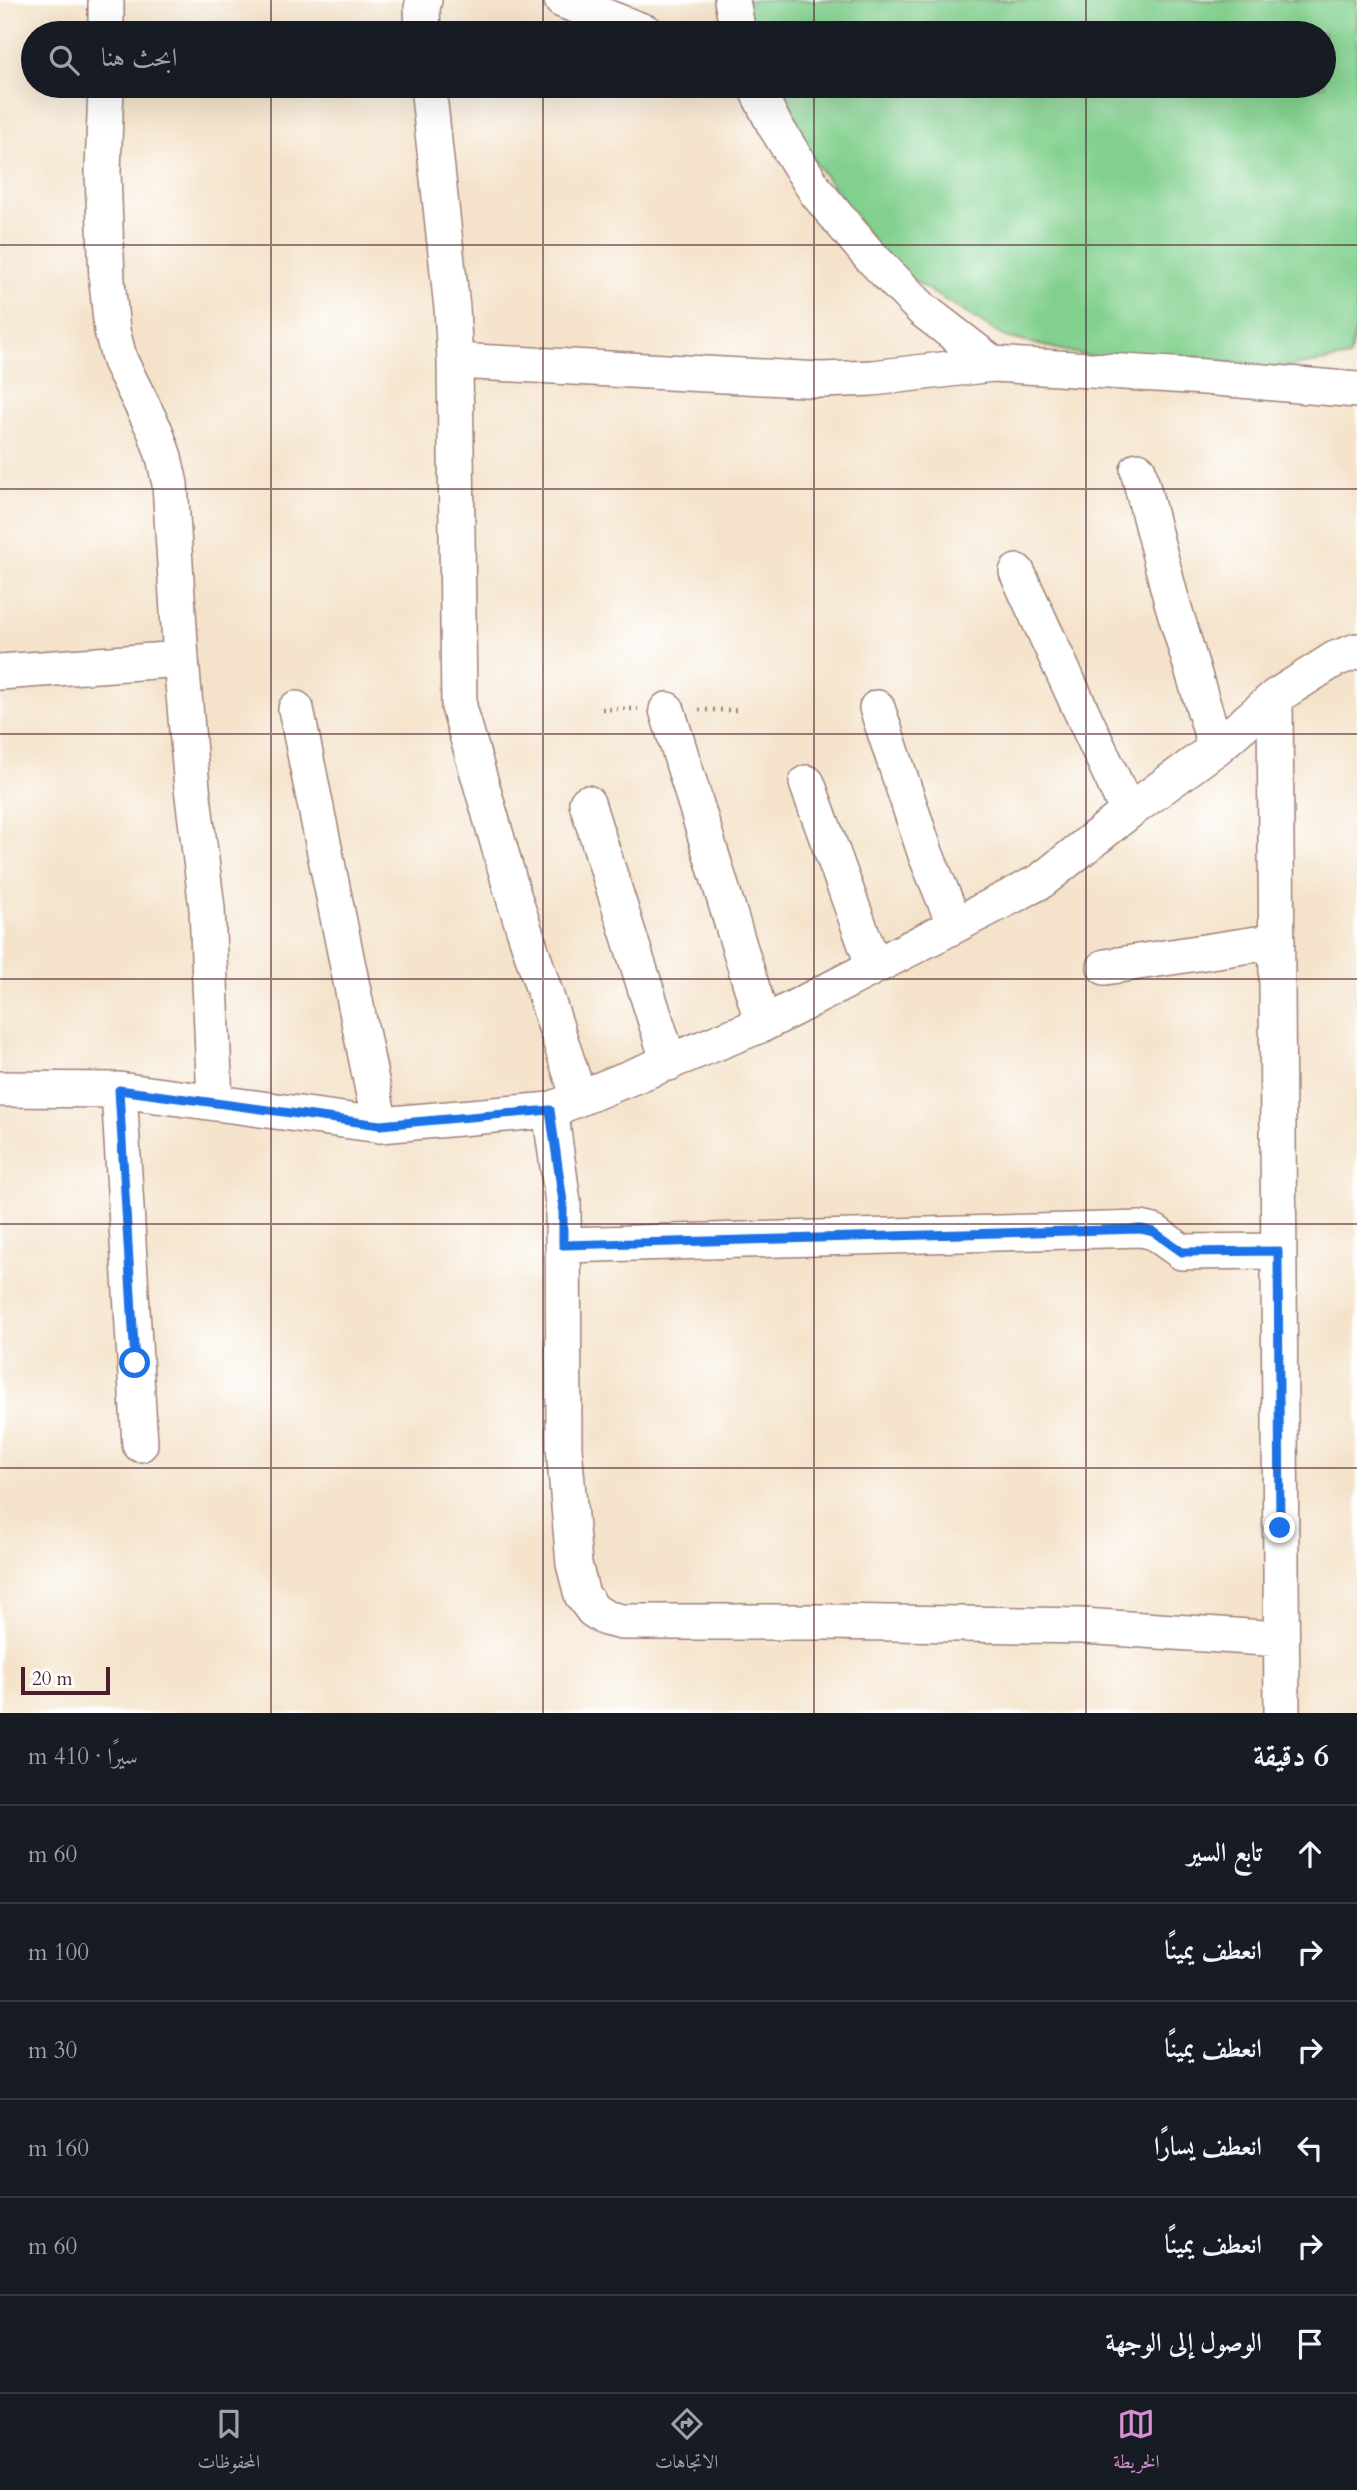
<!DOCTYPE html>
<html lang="ar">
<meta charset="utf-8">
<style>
:root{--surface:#171b24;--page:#20242c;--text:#f1f3f6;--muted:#9ea1a6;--line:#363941;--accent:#d690ce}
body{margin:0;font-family:Cardo,Amiri,serif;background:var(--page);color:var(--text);direction:rtl}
.scale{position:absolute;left:21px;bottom:18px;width:89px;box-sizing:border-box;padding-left:7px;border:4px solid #4a1f2b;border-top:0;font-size:19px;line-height:24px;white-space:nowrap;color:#4a1f2b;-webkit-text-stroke:5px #fff;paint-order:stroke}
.stop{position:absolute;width:21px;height:21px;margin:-16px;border:5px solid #1a73e8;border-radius:50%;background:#fff}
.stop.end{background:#1a73e8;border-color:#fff;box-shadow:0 2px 7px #0008}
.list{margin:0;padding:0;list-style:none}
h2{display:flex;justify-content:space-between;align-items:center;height:91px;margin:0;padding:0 28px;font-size:30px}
h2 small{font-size:23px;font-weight:400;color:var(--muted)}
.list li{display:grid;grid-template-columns:46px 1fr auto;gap:21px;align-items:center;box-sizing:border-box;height:98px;padding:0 28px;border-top:2px solid var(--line)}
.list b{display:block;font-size:26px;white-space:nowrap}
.list em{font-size:23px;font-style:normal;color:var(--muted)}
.icon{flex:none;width:38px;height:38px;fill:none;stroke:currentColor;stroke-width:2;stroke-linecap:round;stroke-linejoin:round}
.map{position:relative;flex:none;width:1357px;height:1713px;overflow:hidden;direction:ltr}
.search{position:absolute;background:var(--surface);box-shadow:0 7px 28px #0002;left:21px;right:21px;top:21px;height:77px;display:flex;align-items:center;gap:18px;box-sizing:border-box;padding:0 24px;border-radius:38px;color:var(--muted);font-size:26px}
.sheet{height:679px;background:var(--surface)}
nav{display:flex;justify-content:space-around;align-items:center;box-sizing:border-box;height:98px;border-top:2px solid var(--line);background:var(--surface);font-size:19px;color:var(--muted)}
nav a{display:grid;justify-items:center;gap:4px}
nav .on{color:var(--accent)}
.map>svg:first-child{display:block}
</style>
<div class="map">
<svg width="1357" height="1713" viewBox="0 0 1357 1713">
<rect width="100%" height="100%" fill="#fff"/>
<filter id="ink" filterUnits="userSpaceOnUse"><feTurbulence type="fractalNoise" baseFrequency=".0143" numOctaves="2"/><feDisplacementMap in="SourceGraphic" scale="14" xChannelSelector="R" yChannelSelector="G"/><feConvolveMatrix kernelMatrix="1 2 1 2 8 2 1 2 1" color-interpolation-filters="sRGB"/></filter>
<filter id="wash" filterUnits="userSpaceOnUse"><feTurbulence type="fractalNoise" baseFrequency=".00686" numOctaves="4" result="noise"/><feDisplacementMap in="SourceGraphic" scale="28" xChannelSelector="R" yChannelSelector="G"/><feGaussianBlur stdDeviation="1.57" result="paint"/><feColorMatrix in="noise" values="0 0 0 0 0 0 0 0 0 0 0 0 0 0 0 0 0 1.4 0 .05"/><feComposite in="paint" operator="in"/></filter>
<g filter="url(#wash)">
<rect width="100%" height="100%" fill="#f4e3ca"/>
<!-- green -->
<path fill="#82d08e" stroke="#66785c" stroke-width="2" d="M735,0H1357V325L1349,357L1268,370L1199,357L1123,364L1005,337L893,268L759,86H1324V33H743Z"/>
</g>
<g filter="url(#ink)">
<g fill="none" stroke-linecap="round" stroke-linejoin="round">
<defs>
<path id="street" d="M106,0V33
M562,0L647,33
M732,0L738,33
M423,33L422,8L424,0
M106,86L103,172L107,281L112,331L120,361L155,431L164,457L170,484L181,659L192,788L207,908L215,1103
M428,86L452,308L455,361L459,707L514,898L579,1098
M755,86L774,124L817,193L869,255L923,310L993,364
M455,361L822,380L873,378L993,364L1205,377L1357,390
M1138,470L1170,595L1216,748
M1017,572L1128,812
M0,672L181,659
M1275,697L1282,1713
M877,708L926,855L955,925
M296,709L380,1125
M667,710L763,1024
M807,783L874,967
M587,803L669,1063
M1105,967L1277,941
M0,1089L119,1090L380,1125L550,1110L763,1024L1041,881L1128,812L1216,748L1275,697L1335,659L1357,651
M119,1090L140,1444
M550,1110L563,1202L564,1447L574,1564L582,1595L593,1610L605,1618L622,1622H824L1083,1626L1281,1639
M563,1245L1141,1229L1154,1232L1182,1252L1278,1251"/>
</defs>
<!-- street casing -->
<use href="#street" stroke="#9f817a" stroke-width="38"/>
<!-- path -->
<path stroke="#9f817a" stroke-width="4.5" stroke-dasharray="2 5" stroke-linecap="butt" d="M602,709H638
M699,710H740"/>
<!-- street -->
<use href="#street" stroke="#fff" stroke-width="35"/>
</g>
</g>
<g fill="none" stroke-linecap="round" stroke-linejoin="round" filter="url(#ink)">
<!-- route -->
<path stroke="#1a73e8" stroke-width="9" d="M135,1363L119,1090L380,1125L550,1110L563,1202V1245L1141,1229L1154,1232L1182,1252L1278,1251L1280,1528"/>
</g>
<!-- grid -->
<path fill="none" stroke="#4a1f2b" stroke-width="2" stroke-opacity="0.55" d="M271,0V33M543,0V33M814,0V33M1086,0V33M271,86V1713M543,86V1713M814,86V1713M1086,86V1713M0,245H1357M0,489H1357M0,734H1357M0,979H1357M0,1224H1357M0,1468H1357"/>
</svg>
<div class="scale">20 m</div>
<div class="stop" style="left:135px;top:1363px"></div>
<div class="stop end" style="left:1280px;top:1528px"></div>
<div class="search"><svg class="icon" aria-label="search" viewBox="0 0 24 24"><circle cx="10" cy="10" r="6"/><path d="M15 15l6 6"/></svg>ابحث هنا</div>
</div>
<section class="sheet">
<h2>6 دقيقة<small>سيرًا · 410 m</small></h2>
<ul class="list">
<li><svg class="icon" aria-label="ahead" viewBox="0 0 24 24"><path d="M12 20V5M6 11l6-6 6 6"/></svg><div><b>تابع السير</b></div><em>60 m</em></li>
<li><svg class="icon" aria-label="right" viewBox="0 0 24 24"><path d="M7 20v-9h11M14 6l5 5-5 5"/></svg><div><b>انعطف يمينًا</b></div><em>100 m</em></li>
<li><svg class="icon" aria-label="right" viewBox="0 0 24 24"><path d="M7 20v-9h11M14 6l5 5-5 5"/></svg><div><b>انعطف يمينًا</b></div><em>30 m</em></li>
<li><svg class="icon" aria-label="left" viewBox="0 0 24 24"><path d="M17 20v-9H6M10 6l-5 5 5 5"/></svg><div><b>انعطف يسارًا</b></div><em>160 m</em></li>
<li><svg class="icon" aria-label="right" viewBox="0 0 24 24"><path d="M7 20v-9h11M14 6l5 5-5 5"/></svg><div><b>انعطف يمينًا</b></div><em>60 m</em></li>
<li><svg class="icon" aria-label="arrive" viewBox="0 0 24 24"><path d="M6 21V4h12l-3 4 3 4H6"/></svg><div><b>الوصول إلى الوجهة</b></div></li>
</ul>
</section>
<nav>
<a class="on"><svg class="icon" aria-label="map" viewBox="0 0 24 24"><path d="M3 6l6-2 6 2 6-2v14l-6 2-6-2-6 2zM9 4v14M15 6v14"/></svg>الخريطة</a>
<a><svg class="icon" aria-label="directions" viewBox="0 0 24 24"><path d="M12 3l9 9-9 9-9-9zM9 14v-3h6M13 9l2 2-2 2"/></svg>الاتجاهات</a>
<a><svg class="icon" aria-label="saved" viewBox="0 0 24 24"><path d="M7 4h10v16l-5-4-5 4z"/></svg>المحفوظات</a>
</nav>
